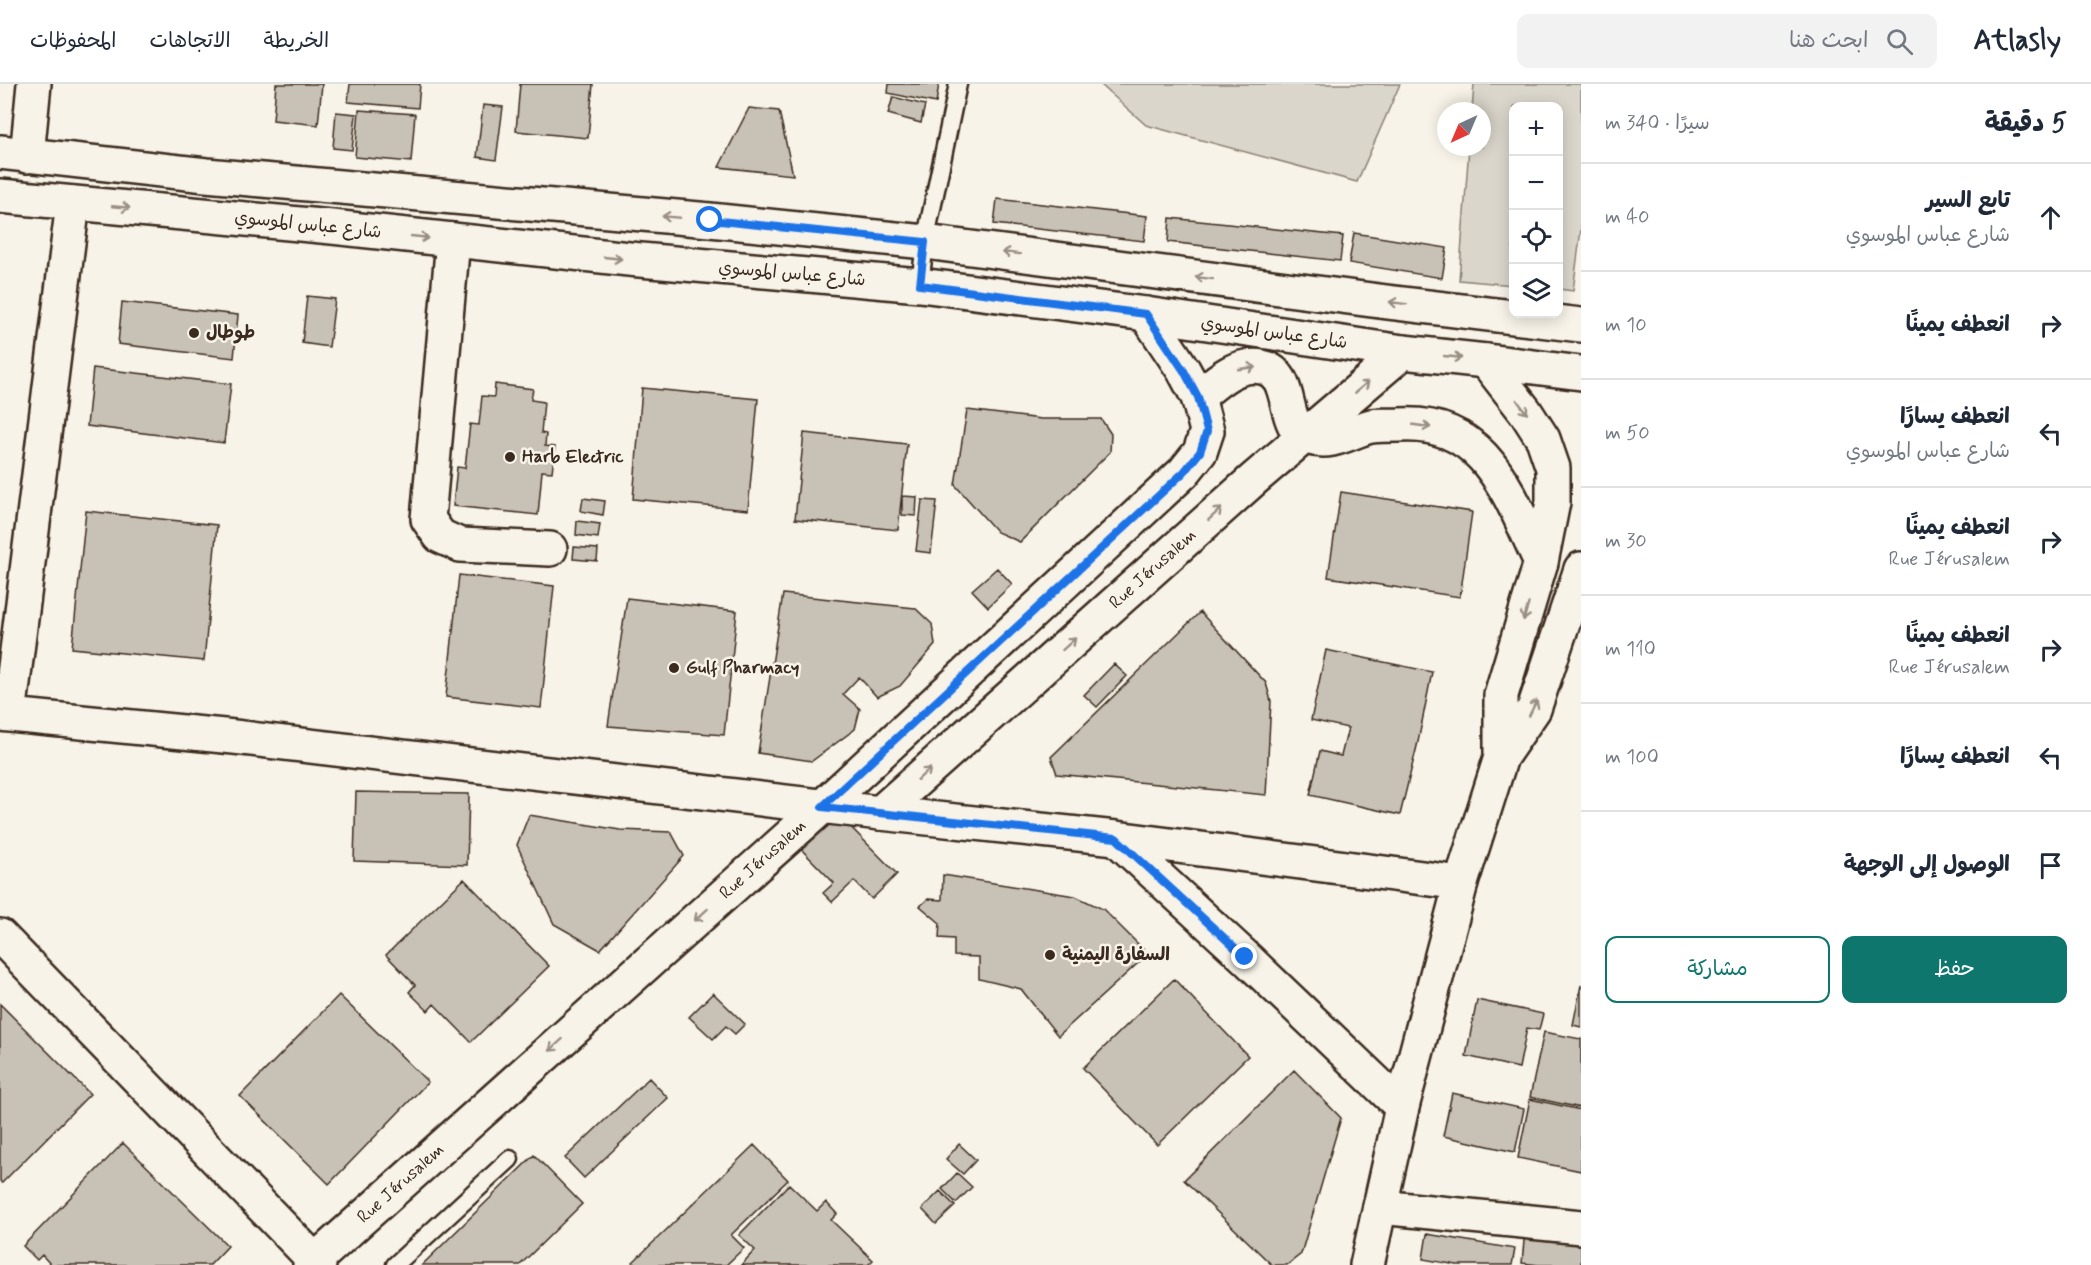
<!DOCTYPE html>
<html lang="ar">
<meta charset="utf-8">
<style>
:root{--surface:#fff;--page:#f2f2f3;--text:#1f2937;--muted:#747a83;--line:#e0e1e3;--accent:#0f766e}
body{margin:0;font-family:Mynerve,"Playpen Sans Arabic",sans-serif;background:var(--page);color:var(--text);direction:rtl}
.controls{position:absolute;right:18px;top:18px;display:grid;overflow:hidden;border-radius:12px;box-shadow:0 3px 15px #0003}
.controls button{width:54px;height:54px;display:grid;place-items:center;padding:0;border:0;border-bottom:2px solid var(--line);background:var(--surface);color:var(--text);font:30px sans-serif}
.compass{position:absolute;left:1437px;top:18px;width:54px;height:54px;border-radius:50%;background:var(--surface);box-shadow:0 3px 15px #0003;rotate:224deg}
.stop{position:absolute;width:18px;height:18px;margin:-14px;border:4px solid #1a73e8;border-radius:50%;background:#fff}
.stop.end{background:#1a73e8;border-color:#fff;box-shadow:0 2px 6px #0008}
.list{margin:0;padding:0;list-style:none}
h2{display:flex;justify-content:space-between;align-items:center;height:78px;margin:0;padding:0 24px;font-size:26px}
h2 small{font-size:20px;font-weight:400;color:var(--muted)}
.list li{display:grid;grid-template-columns:39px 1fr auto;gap:18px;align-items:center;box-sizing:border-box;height:108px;padding:0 24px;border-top:2px solid var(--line)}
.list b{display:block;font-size:22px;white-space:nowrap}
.list p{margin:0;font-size:20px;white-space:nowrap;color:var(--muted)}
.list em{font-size:20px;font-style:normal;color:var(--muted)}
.actions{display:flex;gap:12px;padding:18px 24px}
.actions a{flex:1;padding:14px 0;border:2px solid var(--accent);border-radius:12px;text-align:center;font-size:21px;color:var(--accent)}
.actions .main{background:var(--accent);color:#fff}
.icon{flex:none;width:33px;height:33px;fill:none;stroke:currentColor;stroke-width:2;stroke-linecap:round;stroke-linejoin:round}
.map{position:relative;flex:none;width:1581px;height:1181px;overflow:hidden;direction:ltr}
header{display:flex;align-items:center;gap:36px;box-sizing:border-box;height:84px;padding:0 30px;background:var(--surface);border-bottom:2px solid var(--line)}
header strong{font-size:28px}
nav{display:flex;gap:33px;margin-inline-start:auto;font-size:21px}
.search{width:420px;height:54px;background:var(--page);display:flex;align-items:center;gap:15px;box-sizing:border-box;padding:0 21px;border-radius:12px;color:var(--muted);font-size:22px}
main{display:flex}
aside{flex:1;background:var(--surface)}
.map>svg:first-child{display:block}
</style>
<header>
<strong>Atlasly</strong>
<div class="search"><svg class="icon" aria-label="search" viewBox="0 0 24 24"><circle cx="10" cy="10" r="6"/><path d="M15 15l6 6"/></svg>ابحث هنا</div>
<nav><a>الخريطة</a><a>الاتجاهات</a><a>المحفوظات</a></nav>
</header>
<main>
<aside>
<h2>5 دقيقة<small>سيرًا · 340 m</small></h2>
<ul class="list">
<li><svg class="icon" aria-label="ahead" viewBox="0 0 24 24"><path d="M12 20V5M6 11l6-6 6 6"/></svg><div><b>تابع السير</b><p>شارع عباس الموسوي</p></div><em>40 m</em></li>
<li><svg class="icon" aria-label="right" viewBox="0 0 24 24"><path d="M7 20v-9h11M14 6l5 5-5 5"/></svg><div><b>انعطف يمينًا</b></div><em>10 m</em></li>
<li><svg class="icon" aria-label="left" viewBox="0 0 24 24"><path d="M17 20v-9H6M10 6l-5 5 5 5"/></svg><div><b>انعطف يسارًا</b><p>شارع عباس الموسوي</p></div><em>50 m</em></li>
<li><svg class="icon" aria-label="right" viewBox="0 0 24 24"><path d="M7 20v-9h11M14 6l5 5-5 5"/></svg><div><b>انعطف يمينًا</b><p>Rue Jérusalem</p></div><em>30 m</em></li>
<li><svg class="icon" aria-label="right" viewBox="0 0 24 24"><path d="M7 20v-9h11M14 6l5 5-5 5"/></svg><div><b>انعطف يمينًا</b><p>Rue Jérusalem</p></div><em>110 m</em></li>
<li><svg class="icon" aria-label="left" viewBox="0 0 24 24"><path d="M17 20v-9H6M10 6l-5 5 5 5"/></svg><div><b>انعطف يسارًا</b></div><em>100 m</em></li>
<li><svg class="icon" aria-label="arrive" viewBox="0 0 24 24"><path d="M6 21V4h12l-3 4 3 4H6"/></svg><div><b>الوصول إلى الوجهة</b></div></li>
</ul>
<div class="actions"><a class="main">حفظ</a><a>مشاركة</a></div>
</aside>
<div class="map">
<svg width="1581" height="1181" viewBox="0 0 1581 1181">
<rect width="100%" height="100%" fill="#f7f3e8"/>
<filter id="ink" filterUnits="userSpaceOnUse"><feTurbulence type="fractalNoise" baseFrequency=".0167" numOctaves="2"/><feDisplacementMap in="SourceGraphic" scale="12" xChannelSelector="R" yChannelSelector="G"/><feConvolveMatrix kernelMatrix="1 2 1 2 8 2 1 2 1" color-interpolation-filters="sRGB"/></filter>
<g filter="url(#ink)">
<!-- green -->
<path fill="#dbd6cb" stroke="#8b8074" stroke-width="1.5" d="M1100,0H1400L1357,98L1146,41Z
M1474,0H1581V145L1573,207L1559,205L1558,22H1514L1513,201L1459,196L1469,63H1482V27H1472Z"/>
<!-- building -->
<path fill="#c8c1b6" stroke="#3b2a1e" stroke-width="1.5" d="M276,0H322L318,41L273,36Z
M350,0H420L418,24L348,18Z
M520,0H593L588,54L516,47Z
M889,0H939L936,19L888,9Z
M893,13L925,21L921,39L888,30Z
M483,21L503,23L496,76L477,73Z
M749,24L779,27L793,91L719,83Z
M359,26L415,30L411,78L355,73Z
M336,28L356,30L352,66L333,64Z
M997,115L1147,132L1144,157L994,140Z
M1170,134L1343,152L1340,177L1168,158Z
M1354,149L1447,164L1442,194L1349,179Z
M307,212L335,215L329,263L302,259Z
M122,218L238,231L234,274L118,260Z
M93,284L231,300L224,359L87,342Z
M495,300L533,305L531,316L544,318L541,349L546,350L545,362L555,363L552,388L542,387L538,431L453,422L457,383L465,384L470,340L479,341L482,312L494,313Z
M642,304L758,315L748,426L633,415Z
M967,326L1041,335H1101L1111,350L1110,368L1020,458L997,448L955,401Z
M804,349L907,360L898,446L795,435Z
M1341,408L1472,428L1460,513L1328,493Z
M902,412L917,413L916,432L902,431Z
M583,414L605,417L603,431L581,427Z
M922,416L937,417L931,469L916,467Z
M86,427L217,441L204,577L72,564Z
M577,437L600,440L598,454L576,451Z
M574,463L598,465L597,477L573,475Z
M997,484L1012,500L988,523L972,506Z
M459,491L554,502L541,624L446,613Z
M783,510L915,524L932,540L935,561L900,602L877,613L859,593L843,610L860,625L855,645L812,677L758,669Z
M627,514L737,527L724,651L608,642Z
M1200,528L1266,599L1271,617L1266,711L1057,690L1051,673Z
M1326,566L1432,588L1418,658L1400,731L1310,711L1320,667L1341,672L1348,644L1311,636Z
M1114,580L1127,592L1097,623L1084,611Z
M356,708L469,710L467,781L354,777Z
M835,727L897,790L872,815L854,797L832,818L823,809L834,799L799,763Z
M529,731L620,746L671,748L684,772L600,866L554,840L517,761Z
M943,791L1075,812L1103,825L1148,870L1058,952L1021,905L979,895V873L954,872V855L939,854L940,839L920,822L928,815L942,816Z
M464,795L549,882L471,958L434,920L428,927L409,908L415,901L386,871Z
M1174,895L1248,972L1157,1061L1083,984Z
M1581,901V943L1573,941Z
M713,909L745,940L735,950L726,942L713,955L689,933Z
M339,911L428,998L329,1100L240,1012Z
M1477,916L1543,930L1539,946L1527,944L1519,984L1466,972Z
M0,920L90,1010L2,1099L0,1097Z
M1544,948L1581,955V1024L1530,1013Z
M1294,986L1341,1034L1301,1170L1287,1181H1272L1184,1096Z
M649,994L668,1014L584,1094L565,1074Z
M1452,1009L1524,1025L1515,1068L1443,1052Z
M1530,1015L1581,1026V1087L1518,1074Z
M123,1059L228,1162L210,1181H51L42,1171L37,1176L23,1162Z
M959,1060L976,1076L963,1090L946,1075Z
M754,1061L788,1096L731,1151L744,1164L726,1181H635L633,1178Z
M534,1071L582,1120L520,1181H422Z
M957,1089L972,1103L956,1119L942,1105Z
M789,1100L817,1127L826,1118L837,1130L831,1136L873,1176L868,1181H741L755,1166L739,1151Z
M940,1107L955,1122L936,1140L922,1125Z
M1525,1146L1581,1153V1181H1539L1522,1179Z
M1427,1150L1515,1165L1512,1181H1457L1423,1175Z"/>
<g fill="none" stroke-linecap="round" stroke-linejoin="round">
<defs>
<path id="service" d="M920,201L925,158L958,0
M395,1181L510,1075"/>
<path id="minor" d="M453,156L428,435L440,452L460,461L550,465
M0,630L234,653L880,729L1116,754L1461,799
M9,631L73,119
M1116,754L1245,873L1402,1023
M0,852L319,1181
M1380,1123L1581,1143"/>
<g id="tertiary">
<path d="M0,68L206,91L710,136L925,158L1387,218L1581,241"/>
<path d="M27,72L34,0"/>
<path d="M0,112L332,143L629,175L920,201L1146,230L1403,268L1486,277L1581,289"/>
<path d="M1486,277L1525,327L1543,355L1553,384V418L1541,478L1501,611V673"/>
<path d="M1198,313C1216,298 1236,278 1262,283C1297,291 1278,344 1310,354C1333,361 1350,347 1371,342C1380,341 1390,341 1399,341C1487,335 1509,412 1541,478"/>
<path id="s1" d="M880,729L1254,395L1403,268"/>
<path id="s2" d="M310,1181L822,723L1184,388L1200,368L1207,347L1198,313L1184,287L1146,230"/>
<path d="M1367,1181L1402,1023L1461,799L1501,673L1534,625L1581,485"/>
</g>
</defs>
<!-- service casing -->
<use href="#service" stroke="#3b2a1e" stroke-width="21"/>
<!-- minor casing -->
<use href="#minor" stroke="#3b2a1e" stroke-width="38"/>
<!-- tertiary casing -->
<use href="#tertiary" stroke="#3b2a1e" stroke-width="38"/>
<!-- service -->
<use href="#service" stroke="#f7f3e8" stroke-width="16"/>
<!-- minor -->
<use href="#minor" stroke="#f7f3e8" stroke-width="33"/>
<!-- tertiary -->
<use href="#tertiary" stroke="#f7f3e8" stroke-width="33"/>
</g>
<!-- one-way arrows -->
<defs><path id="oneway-shaft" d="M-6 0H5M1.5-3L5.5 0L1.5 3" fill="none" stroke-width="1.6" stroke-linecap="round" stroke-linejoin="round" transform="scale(1.5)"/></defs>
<g stroke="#998e83">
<use href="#oneway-shaft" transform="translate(121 123) rotate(5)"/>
<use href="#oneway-shaft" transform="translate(671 133) rotate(-175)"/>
<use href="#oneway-shaft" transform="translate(420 153) rotate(6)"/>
<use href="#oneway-shaft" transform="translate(1011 169) rotate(-173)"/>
<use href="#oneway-shaft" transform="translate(613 174) rotate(6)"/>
<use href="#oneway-shaft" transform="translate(1204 194) rotate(-173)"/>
<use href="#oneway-shaft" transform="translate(1398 219) rotate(-173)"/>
<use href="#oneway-shaft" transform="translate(1453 273) rotate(6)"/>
<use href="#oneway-shaft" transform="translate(1247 284) rotate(-8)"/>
<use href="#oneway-shaft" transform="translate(1362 303) rotate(-40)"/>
<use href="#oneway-shaft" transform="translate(1522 323) rotate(54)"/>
<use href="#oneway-shaft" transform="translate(1422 342) rotate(8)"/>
<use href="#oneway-shaft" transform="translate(1215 430) rotate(-42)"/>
<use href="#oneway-shaft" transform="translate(1526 528) rotate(107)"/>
<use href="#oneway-shaft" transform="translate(1069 560) rotate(-42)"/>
<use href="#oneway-shaft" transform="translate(1533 624) rotate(-64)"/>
<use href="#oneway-shaft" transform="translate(924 690) rotate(-42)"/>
<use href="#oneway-shaft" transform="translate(701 831) rotate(138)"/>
<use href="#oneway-shaft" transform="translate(556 961) rotate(138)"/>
</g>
</g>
<g fill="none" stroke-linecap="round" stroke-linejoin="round" filter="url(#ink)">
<!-- route -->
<path stroke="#1a73e8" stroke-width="8" d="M710,136L925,158L920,201L1146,230L1184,287L1198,313L1207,347L1200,368L1184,388L822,723L1116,754L1245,873"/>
</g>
<!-- markers -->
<g fill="#3b2a1e" stroke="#f7f3e8" stroke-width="2">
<circle cx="194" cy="249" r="6"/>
<circle cx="510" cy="373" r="6"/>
<circle cx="674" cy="584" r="6"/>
<circle cx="1050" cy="871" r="6"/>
</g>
<g text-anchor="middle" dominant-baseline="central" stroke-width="5" stroke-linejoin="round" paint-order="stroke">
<!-- street labels -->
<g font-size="18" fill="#3b2a1e" stroke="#f7f3e8">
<text transform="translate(308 141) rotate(6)">شارع عباس الموسوي</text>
<text transform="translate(792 190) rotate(5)">شارع عباس الموسوي</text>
<text transform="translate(1274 249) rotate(8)">شارع عباس الموسوي</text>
<text stroke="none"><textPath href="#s1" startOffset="366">Rue Jérusalem</textPath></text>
<text stroke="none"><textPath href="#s2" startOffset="608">Rue Jérusalem</textPath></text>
<text stroke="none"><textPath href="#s2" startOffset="122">Rue Jérusalem</textPath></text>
</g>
<!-- poi labels -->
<g font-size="18" font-weight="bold" fill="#3b2a1e" stroke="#f7f3e8" text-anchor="start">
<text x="206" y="249">طوطال</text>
<text x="522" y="373">Harb Electric</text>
<text x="686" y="584">Gulf Pharmacy</text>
<text x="1062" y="871">السفارة اليمنية</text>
</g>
</g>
</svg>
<div class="controls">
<button>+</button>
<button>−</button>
<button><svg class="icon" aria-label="locate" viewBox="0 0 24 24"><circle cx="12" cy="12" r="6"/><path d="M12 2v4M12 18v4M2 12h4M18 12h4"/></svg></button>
<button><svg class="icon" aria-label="layers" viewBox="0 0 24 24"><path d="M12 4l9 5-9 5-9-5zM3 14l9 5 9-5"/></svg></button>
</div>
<svg class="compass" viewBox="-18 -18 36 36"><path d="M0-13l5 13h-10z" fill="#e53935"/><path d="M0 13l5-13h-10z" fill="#747a83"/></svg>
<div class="stop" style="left:710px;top:136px"></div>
<div class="stop end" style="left:1245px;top:873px"></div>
</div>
</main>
